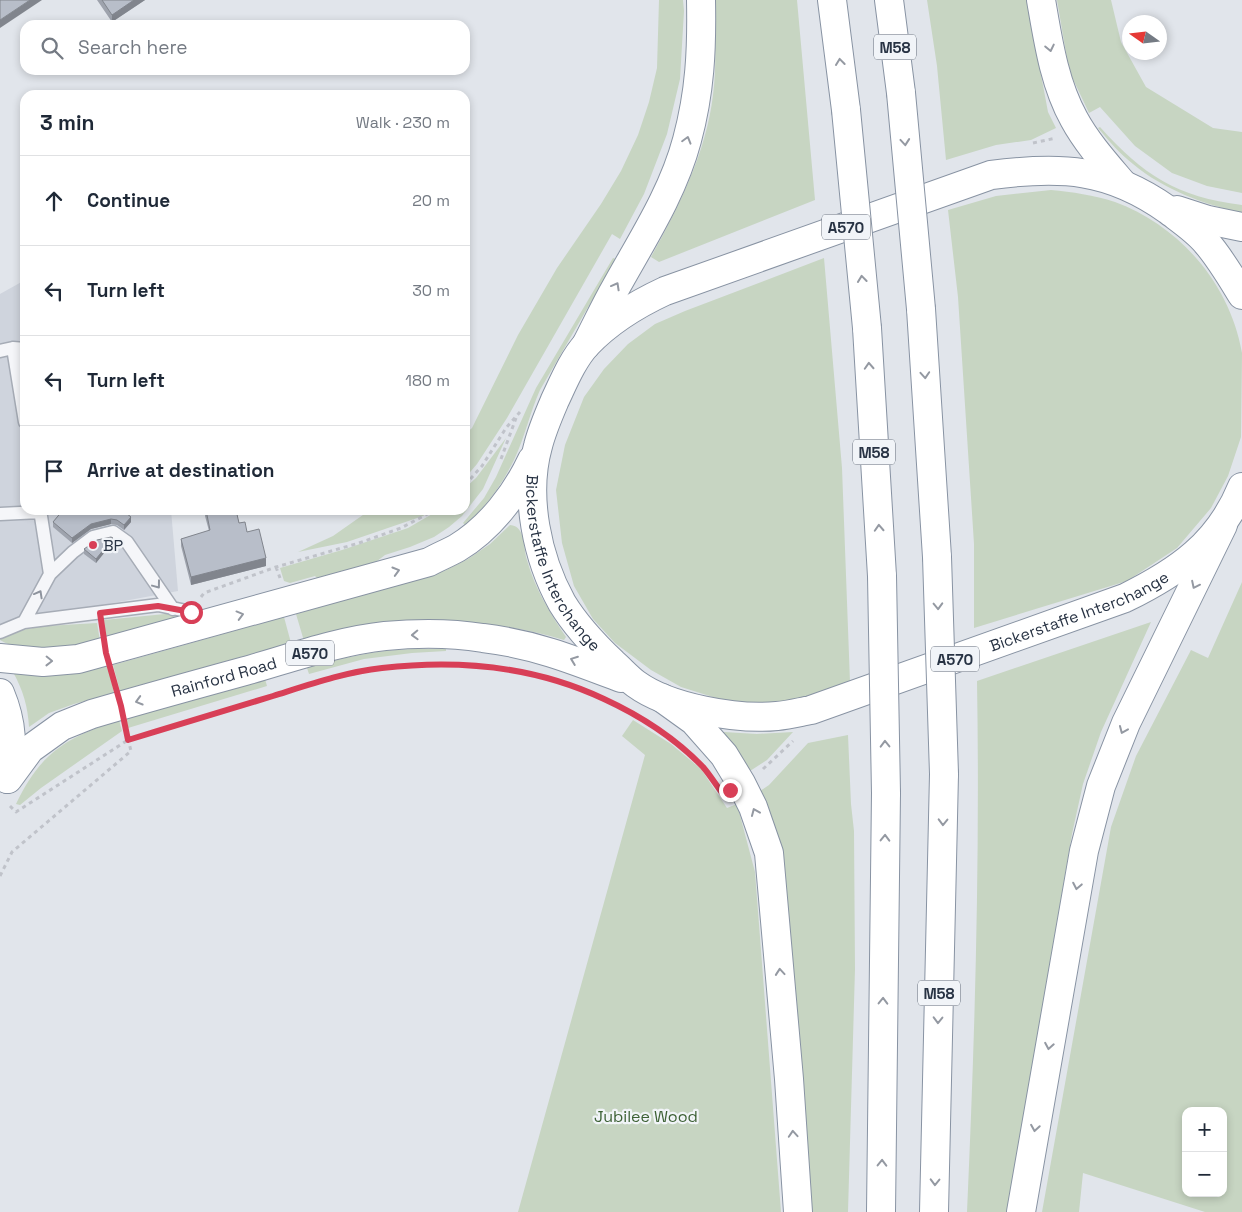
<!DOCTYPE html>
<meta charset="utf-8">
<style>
:root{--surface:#fff;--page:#f2f2f3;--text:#1f2937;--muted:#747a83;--line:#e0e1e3}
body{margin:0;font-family:"Space Grotesk",sans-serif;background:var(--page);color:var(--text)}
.controls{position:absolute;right:15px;bottom:15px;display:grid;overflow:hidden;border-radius:10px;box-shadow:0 2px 8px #0003}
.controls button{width:45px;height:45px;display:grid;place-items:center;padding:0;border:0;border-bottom:1px solid var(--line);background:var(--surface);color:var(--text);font:25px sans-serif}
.compass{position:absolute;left:1122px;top:15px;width:45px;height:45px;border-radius:50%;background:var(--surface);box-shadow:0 2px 8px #0003;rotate:284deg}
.stop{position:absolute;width:15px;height:15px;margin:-11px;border:4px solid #d83f57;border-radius:50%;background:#fff}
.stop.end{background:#d83f57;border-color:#fff;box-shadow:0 1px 5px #0008}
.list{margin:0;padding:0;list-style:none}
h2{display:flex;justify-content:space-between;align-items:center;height:65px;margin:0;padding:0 20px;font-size:21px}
h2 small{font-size:16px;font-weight:400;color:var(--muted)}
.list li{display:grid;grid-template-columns:32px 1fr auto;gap:15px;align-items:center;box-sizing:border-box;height:90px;padding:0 20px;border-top:1px solid var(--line)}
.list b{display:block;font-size:19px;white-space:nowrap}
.list em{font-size:16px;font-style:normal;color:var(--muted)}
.icon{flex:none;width:28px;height:28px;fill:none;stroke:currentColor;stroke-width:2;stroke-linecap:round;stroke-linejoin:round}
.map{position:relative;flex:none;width:1242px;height:1212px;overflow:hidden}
.search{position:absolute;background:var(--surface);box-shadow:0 2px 8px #0003;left:20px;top:20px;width:450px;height:55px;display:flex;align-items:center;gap:12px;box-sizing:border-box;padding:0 18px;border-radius:15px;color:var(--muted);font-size:19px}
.panel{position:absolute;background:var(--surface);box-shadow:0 2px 8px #0003;left:20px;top:90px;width:450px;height:425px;border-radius:15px}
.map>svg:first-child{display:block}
</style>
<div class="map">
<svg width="1242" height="1212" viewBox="0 0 1242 1212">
<rect width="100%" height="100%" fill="#e1e5eb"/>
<!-- built -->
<path fill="#cfd4dd" d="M25,280V510H171L178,591L0,624V294Z"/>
<!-- green -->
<path fill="#c7d5c2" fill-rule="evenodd" d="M659,0H683L684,11L680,79L667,134L644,194L620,239L612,234L507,418L477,464L465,478V434L472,428L518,335L557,268L601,204L621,171L638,135L649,102L657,68Z
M713,0H797L815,200L659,262L651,257C679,206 706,153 713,95C717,64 715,31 713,0Z
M927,0H1027L1048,112L1056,128L1031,140L996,145L946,160L937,66Z
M1057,0H1111L1121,42L1146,87L1213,128L1242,132V193L1207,186L1172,173L1135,146L1100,107L1089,113L1072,77L1067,59Z
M1100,127C1143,175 1177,197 1242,205V213C1204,204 1164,190 1133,164C1120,154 1109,141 1098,128Z
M1051,190C1072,192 1094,195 1115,202C1180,226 1230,284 1242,353L1241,437L1228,476L1211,508L1177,548L1127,581L974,628V544L958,297L948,210L996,196Z
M613,258L616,259L540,390C530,412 525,437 514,460C502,484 486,508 465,525L463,523L484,498L496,477L536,388Z
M824,258L842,468L850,682L784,704L749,703L716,698L681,687L651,670L615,643L593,619L574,586L562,543L556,490L565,445L584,397L604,369L628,344L655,324L685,311Z
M506,438L483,489L462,516L449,527L434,537L410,547L385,555L372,565L318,579L315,576L290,583L284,581L280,568L342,550L408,528L439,510H465V488L476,478Z
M370,510H431L423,516L347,542L298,552L333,536Z
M510,525C526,526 523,548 527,560C535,589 550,613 566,637L564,640C499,621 434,616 367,625C346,628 324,635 304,641L296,614L444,571L468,559L490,544Z
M1242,582V1212H1205L1083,1173L1079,1212H1042L1111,827L1136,756L1191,650L1208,658ZM1186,1111H1223V1193H1186Z
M175,613L177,617L175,620L106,639L104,620Z
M284,617L291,643L120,691L113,665Z
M1151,622L1101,732L1083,784L1072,834L1007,1212H967C975,1035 980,858 977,681Z
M97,623L100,641C73,647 24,655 0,640V636L2,633L46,626Z
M412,649H446V651L412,653L364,659L309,674L307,668C342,658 376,650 412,649Z
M108,666L114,693L74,704L49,713L29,727C28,707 23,690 13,672L41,675H67Z
M265,679L267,686L128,728L126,718Z
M119,720L122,731L41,788L20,805L16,804C41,752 66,738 119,720Z
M633,720L671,744L701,769L727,808L737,804L755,872L781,1212H518L645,755L622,736Z
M724,732L757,734L793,732L767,760L750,771L722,733Z
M848,735L851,804L854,831L855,969L848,1212H810L778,837L770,814L760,791L769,785L808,743Z"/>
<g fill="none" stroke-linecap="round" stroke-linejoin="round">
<defs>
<path id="service" d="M13,348L25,422
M0,351L13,348L25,349
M40,510L50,574
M0,514L40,512
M24,622L158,605L191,612L208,620
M0,632L24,622L50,574L73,552L93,537L113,532L127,542L173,609"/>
<g id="trunk">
<path d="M1177,210L1208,220L1242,227"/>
<path id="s1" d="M1242,295C1231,277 1220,258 1206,242C1196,230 1181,220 1168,210C1109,168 1061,166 991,175L665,291C637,304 609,321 587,344C573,359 564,381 555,400C549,414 542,430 538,446C524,496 537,558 562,603C576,626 594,645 613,663C621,670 628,678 636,684C669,708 737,720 777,716C789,715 800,712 811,710L1125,598C1178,572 1219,544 1242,487"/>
<path d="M0,658L43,662L78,659L429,562C438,557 448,553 457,548C490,528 516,494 532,460"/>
<path d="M0,693C13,724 13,746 7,779"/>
<path id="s2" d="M8,779L30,749L62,726L92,714C143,699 194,685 245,671C291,658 338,641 385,636C417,633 452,633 483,638C534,644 574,660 621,678"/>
</g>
<path id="motorway" d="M832,0L846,110
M889,0L901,93
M1041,0C1048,40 1054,83 1074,119C1087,143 1106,164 1123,184
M921,309L937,557
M867,328L882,576
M586,345C596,326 605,306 616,287C642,240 673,193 687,140C700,92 702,50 701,0
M662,698L694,721L724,755L741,783L753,807L769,853L789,1079L798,1212
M881,1212L886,793
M934,1212L944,774
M1021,1212L1084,851L1101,786L1126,723L1223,525"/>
</defs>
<!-- service casing -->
<use href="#service" stroke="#a6acb6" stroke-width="15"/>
<!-- trunk casing -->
<use href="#trunk" stroke="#8893a3" stroke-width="30"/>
<!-- motorway casing -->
<use href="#motorway" stroke="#8893a3" stroke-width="30"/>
<!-- path -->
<path stroke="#c0c3ca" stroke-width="3" stroke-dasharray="4 4" stroke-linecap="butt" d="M1033,143L1056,138
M501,459L516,418
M465,485L482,466L506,428L520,412
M276,567L280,578
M201,597L204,593L276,567L359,543L401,528L435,510
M763,769L793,741
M10,806L16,812L128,740L330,679L381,668L460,664
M0,876L12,852L131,751L126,730"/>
<!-- service -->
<use href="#service" stroke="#f5f6f9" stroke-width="12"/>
<!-- trunk -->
<use href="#trunk" stroke="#fff" stroke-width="28"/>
<!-- motorway -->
<use href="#motorway" stroke="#fff" stroke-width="28"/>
<defs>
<path id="motorway-bridge" d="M901,93L921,309
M846,110L867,328
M937,557L944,774
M882,576L886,793"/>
</defs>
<!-- motorway-bridge casing -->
<use href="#motorway-bridge" stroke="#8893a3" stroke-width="30" stroke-linecap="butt"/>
<!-- motorway-bridge -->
<use href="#motorway-bridge" stroke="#fff" stroke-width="28"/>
</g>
<!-- wall -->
<path fill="#9ea3ad" d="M97,0H145L112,22Z
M63,510H132L129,515L131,522L124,530L117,525L111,524L91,529L72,543L53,527V522Z
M205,510H236L239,523L247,532L266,566L191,585L181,546V539L209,531L205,516Z
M113,542L96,563L84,554V549Z"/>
<!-- shaded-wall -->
<path fill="#81858d" d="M30,0H42L0,28V20Z
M134,0H145L112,22V15Z
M128,510H132L126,518V513Z
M131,517V522L124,530V525Z
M111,519V524L91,529L72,543V538L91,524Z
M113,538V542L96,563V559Z
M266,558V566L191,585V577Z"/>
<!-- building -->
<path fill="#b8bec9" stroke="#81858d" d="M0,0H30L0,20Z
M102,0H134L112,15Z
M63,510H128L126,513L131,517L124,525L117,520L111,519L91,524L72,538L53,522Z
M206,510H236L239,523L245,522L247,532L259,529L266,558L191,577L181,539L210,530Z
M111,537L113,538L96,559L84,549L97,540Z"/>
<!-- one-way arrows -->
<defs><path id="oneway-chevron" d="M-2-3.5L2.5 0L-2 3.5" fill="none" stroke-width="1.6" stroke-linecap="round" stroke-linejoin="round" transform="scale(1.25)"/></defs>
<g stroke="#9499a2">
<use href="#oneway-chevron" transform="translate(1050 48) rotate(78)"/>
<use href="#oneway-chevron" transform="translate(840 62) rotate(-97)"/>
<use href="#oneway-chevron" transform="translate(687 140) rotate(-74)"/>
<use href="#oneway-chevron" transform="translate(905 142) rotate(85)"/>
<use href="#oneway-chevron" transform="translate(862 279) rotate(-96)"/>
<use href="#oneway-chevron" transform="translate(616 286) rotate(-61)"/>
<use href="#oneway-chevron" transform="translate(869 366) rotate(-93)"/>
<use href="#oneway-chevron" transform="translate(925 375) rotate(86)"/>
<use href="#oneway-chevron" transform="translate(879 528) rotate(-93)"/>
<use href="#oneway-chevron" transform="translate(396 571) rotate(-16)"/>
<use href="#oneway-chevron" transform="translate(1195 585) rotate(116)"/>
<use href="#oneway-chevron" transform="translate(938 606) rotate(88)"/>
<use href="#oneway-chevron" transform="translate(240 615) rotate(-15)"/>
<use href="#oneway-chevron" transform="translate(415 635) rotate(178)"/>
<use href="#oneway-chevron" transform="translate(574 660) rotate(-159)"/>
<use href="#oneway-chevron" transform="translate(49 661) rotate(1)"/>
<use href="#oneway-chevron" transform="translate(139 701) rotate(164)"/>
<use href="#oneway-chevron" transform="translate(1123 730) rotate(113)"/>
<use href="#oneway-chevron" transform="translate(885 744) rotate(-91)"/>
<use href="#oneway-chevron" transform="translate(755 812) rotate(-113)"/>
<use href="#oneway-chevron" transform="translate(943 822) rotate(91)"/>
<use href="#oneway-chevron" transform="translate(885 838) rotate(-89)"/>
<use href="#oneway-chevron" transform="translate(1077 886) rotate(101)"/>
<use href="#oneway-chevron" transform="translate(780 972) rotate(-95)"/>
<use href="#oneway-chevron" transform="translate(883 1001) rotate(-89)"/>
<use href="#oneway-chevron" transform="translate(938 1020) rotate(91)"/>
<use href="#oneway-chevron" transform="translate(1049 1046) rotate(100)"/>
<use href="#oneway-chevron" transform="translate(1035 1128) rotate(99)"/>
<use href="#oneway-chevron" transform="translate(793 1134) rotate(-94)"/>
<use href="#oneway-chevron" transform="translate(882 1163) rotate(-89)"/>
<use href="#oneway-chevron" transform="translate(935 1182) rotate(91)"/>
</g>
<g stroke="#8e949e">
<use href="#oneway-chevron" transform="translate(157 585) rotate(53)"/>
<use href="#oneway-chevron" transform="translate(39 594) rotate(-61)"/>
</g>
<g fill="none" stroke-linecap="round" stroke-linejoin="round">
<!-- route -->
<path stroke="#d83f57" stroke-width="6" d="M191,612L158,606L100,613L106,653L121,706L128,740C176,725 224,711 273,696C308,685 345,672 382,668C459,659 534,666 604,699C641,716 674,737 703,767C710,775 716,785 723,794L730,790"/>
</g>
<!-- markers -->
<circle fill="#d83f57" stroke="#f1f4f8" stroke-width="2" cx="93" cy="545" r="5"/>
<g text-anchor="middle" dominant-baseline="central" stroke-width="4.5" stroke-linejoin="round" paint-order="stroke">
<!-- shield labels -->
<g fill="#f1f4f8" stroke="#646d7a" stroke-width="1">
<rect x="874" y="34.5" width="42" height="25" rx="4"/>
<rect x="822" y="214.5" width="48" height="25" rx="4"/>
<rect x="853" y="439.5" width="42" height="25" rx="4"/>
<rect x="286" y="640.5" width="48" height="25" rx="4"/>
<rect x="931" y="646.5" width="48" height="25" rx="4"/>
<rect x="918" y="980.5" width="42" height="25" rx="4"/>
</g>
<g font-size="15" font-weight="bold" fill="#283344">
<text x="895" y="47">M58</text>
<text x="846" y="227">A570</text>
<text x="874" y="452">M58</text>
<text x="310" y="653">A570</text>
<text x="955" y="659">A570</text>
<text x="939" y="993">M58</text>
</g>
<!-- poi labels -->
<g font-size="16" fill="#283344" stroke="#f1f4f8" text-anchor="start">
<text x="103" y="545">BP</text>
</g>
<!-- street labels -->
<g font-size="16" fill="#283344" stroke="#f1f4f8">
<text stroke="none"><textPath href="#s1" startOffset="979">Bickerstaffe Interchange</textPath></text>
<text stroke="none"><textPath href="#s1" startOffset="1594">Bickerstaffe Interchange</textPath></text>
<text stroke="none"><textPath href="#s2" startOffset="246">Rainford Road</textPath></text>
</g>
<!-- park labels -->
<g font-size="16" fill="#3d6135" stroke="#f1f4f8">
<text x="646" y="1116">Jubilee Wood</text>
</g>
</g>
</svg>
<div class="controls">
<button>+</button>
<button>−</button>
</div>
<svg class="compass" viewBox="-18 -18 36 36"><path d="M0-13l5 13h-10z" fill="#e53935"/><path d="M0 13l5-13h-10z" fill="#747a83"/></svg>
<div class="stop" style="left:191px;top:612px"></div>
<div class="stop end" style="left:730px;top:790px"></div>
<div class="search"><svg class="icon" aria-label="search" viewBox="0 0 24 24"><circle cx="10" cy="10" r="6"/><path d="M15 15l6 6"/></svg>Search here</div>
<section class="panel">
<h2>3 min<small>Walk · 230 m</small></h2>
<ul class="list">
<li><svg class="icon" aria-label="ahead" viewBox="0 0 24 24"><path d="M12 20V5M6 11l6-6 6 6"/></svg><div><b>Continue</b></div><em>20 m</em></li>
<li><svg class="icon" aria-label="left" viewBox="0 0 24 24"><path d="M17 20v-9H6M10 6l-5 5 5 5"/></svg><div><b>Turn left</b></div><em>30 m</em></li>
<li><svg class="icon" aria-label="left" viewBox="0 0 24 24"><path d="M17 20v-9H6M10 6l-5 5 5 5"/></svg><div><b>Turn left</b></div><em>180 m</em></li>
<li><svg class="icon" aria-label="arrive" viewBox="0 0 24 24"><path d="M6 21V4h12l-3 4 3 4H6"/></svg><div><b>Arrive at destination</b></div></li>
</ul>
</section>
</div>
